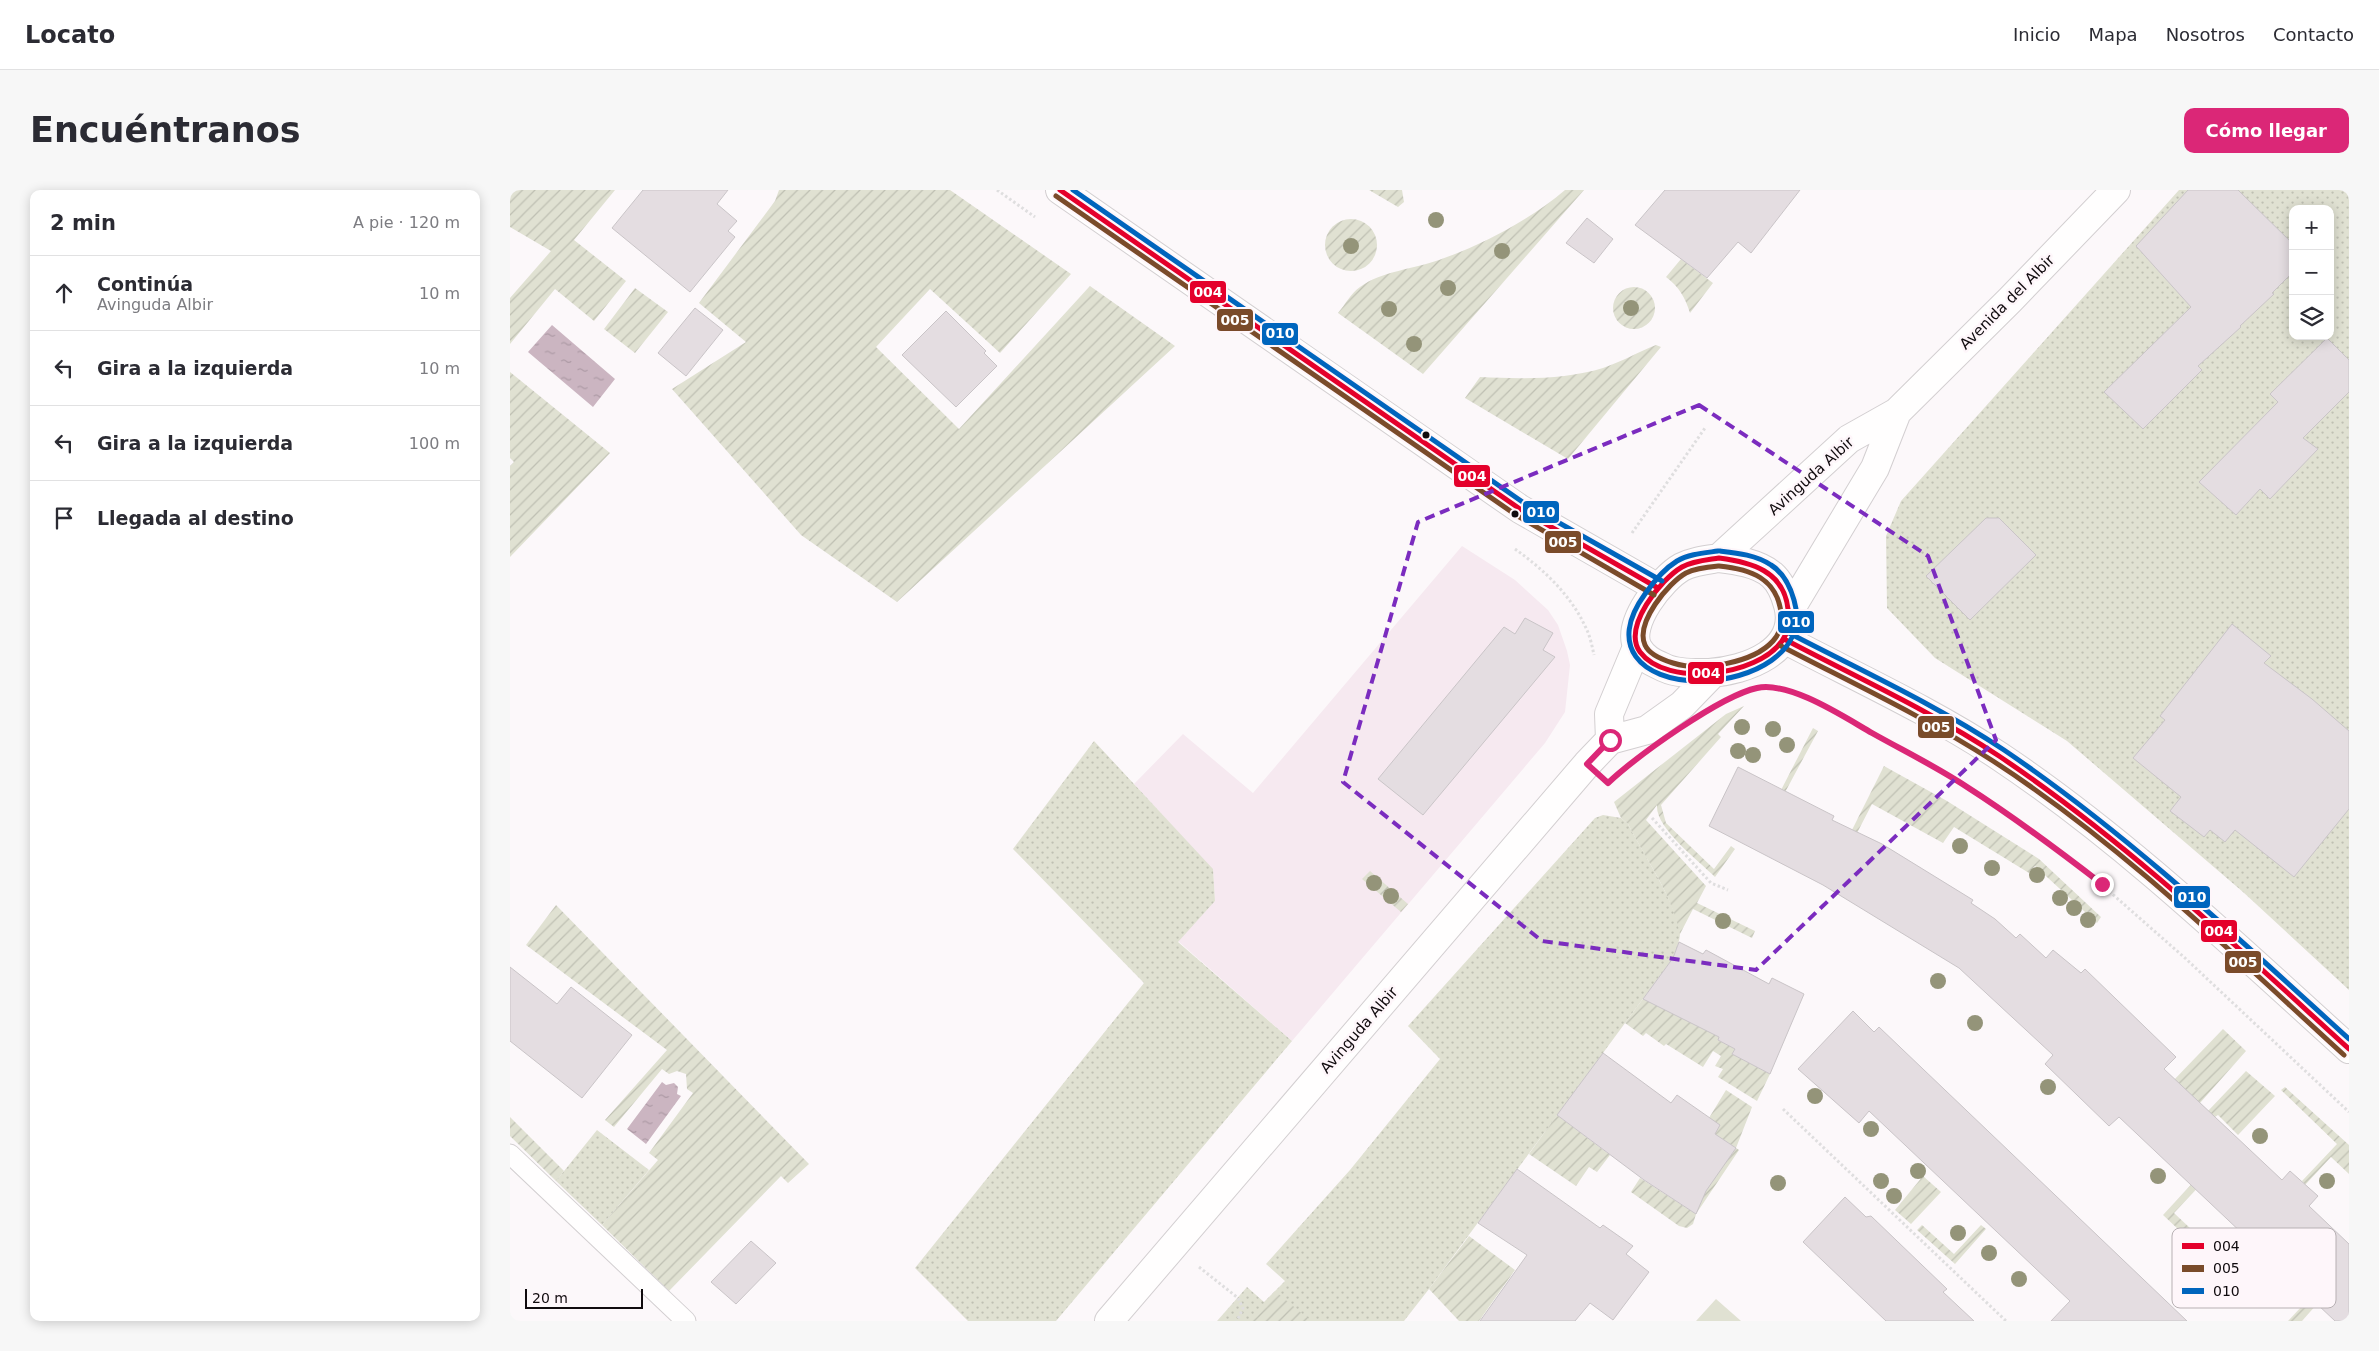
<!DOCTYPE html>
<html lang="es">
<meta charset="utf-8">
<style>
:root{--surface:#fff;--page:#f7f7f7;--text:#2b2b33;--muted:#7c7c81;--line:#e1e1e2;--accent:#db2777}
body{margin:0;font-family:"DejaVu Sans",sans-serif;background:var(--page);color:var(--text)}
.controls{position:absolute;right:15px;top:15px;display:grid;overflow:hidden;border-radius:10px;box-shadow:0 2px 12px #0003}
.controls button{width:45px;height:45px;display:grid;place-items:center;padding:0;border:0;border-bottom:1px solid var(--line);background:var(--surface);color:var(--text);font:25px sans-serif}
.scale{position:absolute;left:15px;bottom:12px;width:118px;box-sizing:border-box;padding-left:5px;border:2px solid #100b0e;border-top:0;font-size:14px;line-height:18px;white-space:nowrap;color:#100b0e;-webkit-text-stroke:4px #fef6fa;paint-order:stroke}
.stop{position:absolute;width:15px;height:15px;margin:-11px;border:4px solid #db2777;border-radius:50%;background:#fff}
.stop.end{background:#db2777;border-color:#fff;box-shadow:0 1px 5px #0008}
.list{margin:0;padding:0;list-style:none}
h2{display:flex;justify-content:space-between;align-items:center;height:65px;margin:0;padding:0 20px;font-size:21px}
h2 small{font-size:16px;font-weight:400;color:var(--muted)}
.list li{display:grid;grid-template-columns:32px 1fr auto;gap:15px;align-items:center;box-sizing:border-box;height:75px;padding:0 20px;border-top:1px solid var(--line)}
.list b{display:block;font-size:19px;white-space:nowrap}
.list p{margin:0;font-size:16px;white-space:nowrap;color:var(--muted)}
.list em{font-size:16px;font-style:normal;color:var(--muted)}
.icon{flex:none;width:28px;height:28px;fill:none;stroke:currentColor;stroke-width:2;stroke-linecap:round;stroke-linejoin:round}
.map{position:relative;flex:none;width:1839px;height:1131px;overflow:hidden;border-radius:10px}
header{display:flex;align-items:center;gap:30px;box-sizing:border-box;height:70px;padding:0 25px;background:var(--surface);border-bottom:1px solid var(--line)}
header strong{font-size:24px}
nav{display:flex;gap:28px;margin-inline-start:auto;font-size:18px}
.intro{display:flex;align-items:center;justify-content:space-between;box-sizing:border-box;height:120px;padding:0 30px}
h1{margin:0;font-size:35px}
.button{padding:12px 22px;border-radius:10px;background:var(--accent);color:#fff;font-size:18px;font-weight:700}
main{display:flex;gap:30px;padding:0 30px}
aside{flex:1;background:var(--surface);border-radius:10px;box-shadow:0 2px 12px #0003}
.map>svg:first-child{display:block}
</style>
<header>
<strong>Locato</strong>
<nav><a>Inicio</a><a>Mapa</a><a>Nosotros</a><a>Contacto</a></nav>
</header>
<div class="intro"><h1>Encuéntranos</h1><a class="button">Cómo llegar</a></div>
<main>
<aside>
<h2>2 min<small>A pie · 120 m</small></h2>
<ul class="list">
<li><svg class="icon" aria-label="ahead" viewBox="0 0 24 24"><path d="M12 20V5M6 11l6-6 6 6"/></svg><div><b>Continúa</b><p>Avinguda Albir</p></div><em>10 m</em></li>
<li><svg class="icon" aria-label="left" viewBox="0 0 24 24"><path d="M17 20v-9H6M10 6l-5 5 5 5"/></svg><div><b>Gira a la izquierda</b></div><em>10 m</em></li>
<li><svg class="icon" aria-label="left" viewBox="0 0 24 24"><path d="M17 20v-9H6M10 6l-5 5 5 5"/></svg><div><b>Gira a la izquierda</b></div><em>100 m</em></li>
<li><svg class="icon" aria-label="arrive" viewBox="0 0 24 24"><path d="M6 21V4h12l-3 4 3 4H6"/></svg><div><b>Llegada al destino</b></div></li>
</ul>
</aside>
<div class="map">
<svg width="1839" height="1131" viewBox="0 0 1839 1131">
<defs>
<pattern id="grass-dots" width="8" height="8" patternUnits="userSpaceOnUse" patternTransform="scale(1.25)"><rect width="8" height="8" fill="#e0e1d2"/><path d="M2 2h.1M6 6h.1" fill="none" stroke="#bfc0b3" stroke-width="1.8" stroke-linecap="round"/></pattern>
<pattern id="garden-furrows" width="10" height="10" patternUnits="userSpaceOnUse" patternTransform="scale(1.25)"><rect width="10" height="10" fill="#e0e1d2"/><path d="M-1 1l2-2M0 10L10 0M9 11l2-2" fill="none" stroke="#bfc0b3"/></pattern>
<pattern id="water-ripples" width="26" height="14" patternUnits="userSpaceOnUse" patternTransform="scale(1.25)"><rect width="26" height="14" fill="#cbb5c1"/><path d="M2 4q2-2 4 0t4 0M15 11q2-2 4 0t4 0" fill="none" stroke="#ad9aa5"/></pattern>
</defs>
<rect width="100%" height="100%" fill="#fcf8fa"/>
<!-- built -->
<path fill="#f6e9f0" d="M952,356L1005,390L1038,420L1048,435L1057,461L1060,475L1055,522L1035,553L782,851L668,751L705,711L703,680L624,594L673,544L743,603Z"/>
<!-- grass -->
<path fill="url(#grass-dots)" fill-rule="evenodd" d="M1669,0H1839V800L1733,702L1557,551L1425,468L1377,418L1376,346L1391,311ZM1783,19H1820V146H1783Z
M584,551L703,679L705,711L668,752L782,851L546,1131H458L405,1078L634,793L503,659Z
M1093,625L1111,628L1118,634C1132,662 1167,714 1170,743C1170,751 1166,760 1163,768L919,1099L894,1131H707L737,1097L754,1112L775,1091L756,1074L840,980L930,869L898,836L1085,628Z
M87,940L139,980L92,1035L46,991Z"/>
<!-- garden -->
<path fill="url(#garden-furrows)" d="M0,0H105L64,50L116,91L84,131L45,99L0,154V108L41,61L0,37Z
M269,0H440L561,84L490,163L420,99L366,157L449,239L580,96L665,156L387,412L291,345L162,199L236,152L189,113L265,11Z
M859,0H892L894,12L888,17Z
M1055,0H1074L913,184L828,123C835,115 841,103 850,97C872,81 904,79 929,70C972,55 1021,29 1055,0Z
M815 55a26 26 0 1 1 52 0a26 26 0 1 1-52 0Z
M1171,69L1203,93L1180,123C1175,107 1169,97 1156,87Z
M1103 118a21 21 0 1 1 42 0a21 21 0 1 1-42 0Z
M125,98L158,122L125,163L94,139Z
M1146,155L1151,157L1058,269L955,208L970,187C1010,189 1054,190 1093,178C1111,172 1128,162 1146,155Z
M0,182L100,263L0,367V276L4,272L0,268Z
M1234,516L1208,544L1211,547L1151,615L1156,633L1204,679L1221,656L1225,659L1205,687C1189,671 1145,638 1147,615L1136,630L1196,696L1187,713L1245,741L1242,748L1183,719L1170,744C1162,704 1136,670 1118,634L1111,628L1104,612L1216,524Z
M1303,538L1308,541L1273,606L1269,604Z
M1374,576L1437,611L1529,669L1591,727L1587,733L1525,676L1519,683L1444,637L1433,653L1362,614L1347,643L1342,640Z
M860,681L898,714L891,722L852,689Z
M46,715L299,974L278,993L271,986L159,1101L92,1035L148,970L139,963L183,903L177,899L176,884L167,881L159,884L152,879L104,937L95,930L157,860L16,755Z
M1135,806L1209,847L1208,850L1225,859L1222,864L1260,884L1247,911L1208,887L1213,879L1205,876L1211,866L1203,861L1193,877L1156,854L1154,856L1136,843L1133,846L1115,833Z
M1713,839L1736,861L1690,913L1661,893Z
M1736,881L1765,906L1728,945L1708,925L1705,927L1698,921Z
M1775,897L1839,955V984L1821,967L1795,995L1792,991L1827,954L1771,900Z
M1216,900L1242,917L1226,958L1229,960L1186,1024L1183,1034L1177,1038L1169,1036L1121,1002L1130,988L1186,1024L1195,1001L1226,958L1205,944L1199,928Z
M1047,925L1100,965L1087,982L1079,977L1066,996L1019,964Z
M0,927L54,981L46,991L0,946Z
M1413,986L1431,1002L1401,1034L1385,1020Z
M1689,986L1694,991L1664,1023L1698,1055L1711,1041L1720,1048L1700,1069L1653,1025Z
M1412,1035L1444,1064L1471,1035L1476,1039L1445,1074L1407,1040Z
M959,1046L1005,1080L969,1131H949L919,1099Z
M1808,1099L1815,1105L1792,1131H1778Z
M765,1101L801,1131H739Z"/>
<!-- pitch -->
<path fill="#e0e1d2" d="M1206,1109L1231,1131H1186Z"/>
<!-- water -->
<path fill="url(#water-ripples)" d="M42,135L105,189L83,217L18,162Z
M152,892L156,895L164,893L168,897L167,904L171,906L136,954L117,939Z"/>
<!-- building -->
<path fill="#e4dde1" stroke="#c9c4c7" d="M133,0H218L207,14L227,31L218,41L225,47L180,102L102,38Z
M1155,0H1290L1241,63L1228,52L1197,88L1125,35Z
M1678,0H1728L1783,54V82L1762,103L1764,104L1730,136L1731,137L1688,176L1692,180L1633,239L1594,202L1681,117L1626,56Z
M1077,28L1103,49L1084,73L1056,53Z
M185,118L213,140L176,186L148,163Z
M436,121L476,161L474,163L487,176L446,217L392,165Z
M1817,148L1839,170V202L1793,248L1808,259L1760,309L1750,299L1726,325L1689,292L1768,212L1760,204Z
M1476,328H1489L1526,365L1460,430L1416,386Z
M1015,428L1043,443L1033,460L1045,467L913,625L868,589L994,437L1005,444Z
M1722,434L1761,466L1754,473L1802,509L1839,541V619L1784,687L1725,640L1715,652L1700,640L1694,647L1660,621L1671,607L1623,568L1655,530L1650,526Z
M1228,577L1324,626L1322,630L1372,654L1463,710L1461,713L1485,729L1506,748L1510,744L1536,768L1543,760L1571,783L1575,779L1666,867L1654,879L1772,990L1780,981L1808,1006L1799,1016L1839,1054V1131H1825L1609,927L1599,936L1535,874L1543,865L1449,778L1313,695L1199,636Z
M1169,752L1193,764L1196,760L1259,794L1262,788L1294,804L1260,884L1222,864L1225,859L1208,850L1209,847L1133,809L1163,768Z
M0,777L47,814L61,797L122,845L72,908L0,851Z
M1343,821L1364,842L1369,837L1677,1131H1541L1560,1111L1359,921L1349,933L1288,879Z
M1093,863L1161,913L1167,905L1210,935L1205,944L1226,958L1196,1001L1186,1024L1134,990L1047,925Z
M1007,979L1090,1038L1093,1035L1123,1056L1116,1064L1139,1082L1103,1130L1080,1113L1065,1131H970L1017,1065L968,1033Z
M1335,1007L1356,1027L1361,1026L1437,1099L1433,1102L1464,1131H1376L1293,1052Z
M241,1051L266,1073L226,1114L201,1092Z"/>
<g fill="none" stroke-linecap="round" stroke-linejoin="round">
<defs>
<path id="service" d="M0,964L176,1131"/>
<path id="tertiary" d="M550,0L1010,319L1148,398
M1209,368L1339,249L1387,222L1500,110L1606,0
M1209,368C1226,370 1248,373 1262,385C1271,393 1275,404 1278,415C1291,461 1235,481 1199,483C1185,483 1168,484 1155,478C1144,473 1134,469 1128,458C1115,434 1152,388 1172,377C1184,371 1196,370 1209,368Z
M1280,420L1365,278L1387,222
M1274,449C1346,487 1421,521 1489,566C1616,651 1726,757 1839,859
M1100,550L1099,524L1127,457
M599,1131L1077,574L1100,550L1137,540L1172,515L1203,483"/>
</defs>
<!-- service casing -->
<use href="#service" stroke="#d3cfd1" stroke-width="21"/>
<!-- tertiary casing -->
<use href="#tertiary" stroke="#d3cfd1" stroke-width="30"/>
<!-- path -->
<path stroke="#dfdedf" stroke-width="3" stroke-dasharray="2.5 2.5" stroke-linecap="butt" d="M487,0L525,27
M1122,343L1195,238
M1005,359C1033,379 1060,404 1075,436C1080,445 1082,456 1084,465
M1268,500L1277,501L1313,514L1456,596L1535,650L1592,695L1675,768L1839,922
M1142,628L1201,693L1218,700
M1273,919L1496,1131
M689,1077L728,1108L733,1118L727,1131"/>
<!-- service -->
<use href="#service" stroke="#fffefe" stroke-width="19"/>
<!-- tertiary -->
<use href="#tertiary" stroke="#fffefe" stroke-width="28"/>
<defs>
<path id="bus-1" d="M550,0L1010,319L1148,398
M1209,368C1241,372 1274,381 1278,419C1280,432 1279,441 1272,451C1248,486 1157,498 1130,462C1112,437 1151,389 1172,377C1183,371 1197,370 1209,368Z
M1274,449C1346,487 1421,521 1489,566C1616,651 1727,757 1839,859"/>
<path id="bus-2" d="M546,6L1006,325L1144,405
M1209,376C1240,379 1267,388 1271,423C1273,433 1270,443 1263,451C1243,473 1191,482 1163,473C1153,470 1139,464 1135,455C1125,433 1158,393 1176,383C1186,378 1198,377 1209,376Z
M1271,456C1342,493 1415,527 1483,571C1611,654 1722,763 1834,865"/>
<path id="bus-3" d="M563,0L1014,313L1152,391
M1277,442C1350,480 1425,514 1494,560C1618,644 1728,748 1839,849
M1188,491C1131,490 1097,456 1135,404C1144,391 1154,379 1167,371C1179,364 1194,363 1208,361
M1194,491C1238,490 1300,464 1284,410C1280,396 1274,383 1261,375C1246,365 1227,363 1210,361"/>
</defs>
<!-- bus-1 casing -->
<use href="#bus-1" stroke="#fef6fa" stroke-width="9"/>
<!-- bus-2 casing -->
<use href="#bus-2" stroke="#fef6fa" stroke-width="9"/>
<!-- bus-3 casing -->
<use href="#bus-3" stroke="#fef6fa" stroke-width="9"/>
<!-- bus-1 -->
<use href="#bus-1" stroke="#e4002b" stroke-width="5"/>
<!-- bus-2 -->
<use href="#bus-2" stroke="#7a4b2a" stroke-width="5"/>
<!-- bus-3 -->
<use href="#bus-3" stroke="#0065bd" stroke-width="5"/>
</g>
<!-- trees -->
<g fill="#949479">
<circle cx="926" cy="30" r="8"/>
<circle cx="841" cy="56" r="8"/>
<circle cx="992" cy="61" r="8"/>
<circle cx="938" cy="98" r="8"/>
<circle cx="1121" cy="118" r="8"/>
<circle cx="879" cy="119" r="8"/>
<circle cx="904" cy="154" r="8"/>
<circle cx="1232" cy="537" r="8"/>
<circle cx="1263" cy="539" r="8"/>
<circle cx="1277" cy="555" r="8"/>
<circle cx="1228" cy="561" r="8"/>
<circle cx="1243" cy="565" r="8"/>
<circle cx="1450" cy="656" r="8"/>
<circle cx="1482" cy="678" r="8"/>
<circle cx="1527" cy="685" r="8"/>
<circle cx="864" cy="693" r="8"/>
<circle cx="881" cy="706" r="8"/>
<circle cx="1550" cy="708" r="8"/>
<circle cx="1564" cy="718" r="8"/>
<circle cx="1578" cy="730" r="8"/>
<circle cx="1213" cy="731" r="8"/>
<circle cx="1428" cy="791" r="8"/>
<circle cx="1465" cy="833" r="8"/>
<circle cx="1538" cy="897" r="8"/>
<circle cx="1305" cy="906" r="8"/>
<circle cx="1361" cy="939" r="8"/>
<circle cx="1750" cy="946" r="8"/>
<circle cx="1408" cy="981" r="8"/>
<circle cx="1648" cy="986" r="8"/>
<circle cx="1371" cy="991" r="8"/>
<circle cx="1817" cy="991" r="8"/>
<circle cx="1268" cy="993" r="8"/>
<circle cx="1384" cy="1006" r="8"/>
<circle cx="1448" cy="1043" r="8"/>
<circle cx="1479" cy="1063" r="8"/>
<circle cx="1509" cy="1089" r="8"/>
</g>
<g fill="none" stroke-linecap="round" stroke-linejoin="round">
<!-- route -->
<path stroke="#db2777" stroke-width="6" d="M1100,550L1077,574L1098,593C1127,566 1210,506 1247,498C1280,491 1334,527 1362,543C1394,561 1427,577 1457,597C1504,627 1548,660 1592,694"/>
</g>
<!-- marked area -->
<path fill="none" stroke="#7b2cbf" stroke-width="4" stroke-dasharray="10 6" stroke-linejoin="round" d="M1189,215L1418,366L1486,550L1246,780L1032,751L833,592L908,332Z"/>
<!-- markers -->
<g fill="#100b0e" stroke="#fef6fa" stroke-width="2">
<circle cx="916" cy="245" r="4.5"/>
<circle cx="1005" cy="324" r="4.5"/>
</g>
<g text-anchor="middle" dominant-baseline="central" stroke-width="5" stroke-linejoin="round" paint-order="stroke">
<!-- street labels -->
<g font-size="15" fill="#100b0e" stroke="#fef6fa">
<text transform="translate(1497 112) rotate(-45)">Avenida del Albir</text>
<text transform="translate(1301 286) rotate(-42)">Avinguda Albir</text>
<text transform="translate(849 840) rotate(-49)">Avinguda Albir</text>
</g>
</g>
<!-- legend -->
<rect x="1662" y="1038" width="164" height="80" rx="8" fill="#fef6fa" stroke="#b7b0b3" stroke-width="1"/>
<rect x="1672" y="1053" width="22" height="6" fill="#e4002b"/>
<rect x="1672" y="1075" width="22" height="7" fill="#7a4b2a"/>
<rect x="1672" y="1098" width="22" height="6" fill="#0065bd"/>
<g font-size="14" fill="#100b0e">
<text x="1703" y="1061">004</text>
<text x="1703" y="1083">005</text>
<text x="1703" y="1106">010</text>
</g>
<g stroke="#fef6fa" stroke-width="2">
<rect x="679" y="90" width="38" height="24" rx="5" fill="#e4002b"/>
<rect x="706" y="118" width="38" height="24" rx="5" fill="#7a4b2a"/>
<rect x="751" y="132" width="38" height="24" rx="5" fill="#0065bd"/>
<rect x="943" y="274" width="38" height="24" rx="5" fill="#e4002b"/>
<rect x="1012" y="310" width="38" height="24" rx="5" fill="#0065bd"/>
<rect x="1034" y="340" width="38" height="24" rx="5" fill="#7a4b2a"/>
<rect x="1267" y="420" width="38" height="24" rx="5" fill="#0065bd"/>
<rect x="1177" y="471" width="38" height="24" rx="5" fill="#e4002b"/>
<rect x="1407" y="525" width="38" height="24" rx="5" fill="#7a4b2a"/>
<rect x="1663" y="695" width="38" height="24" rx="5" fill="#0065bd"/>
<rect x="1690" y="729" width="38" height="24" rx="5" fill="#e4002b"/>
<rect x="1714" y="760" width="38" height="24" rx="5" fill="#7a4b2a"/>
</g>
<g font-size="14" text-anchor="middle" font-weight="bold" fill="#fff">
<text x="698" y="107">004</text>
<text x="725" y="135">005</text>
<text x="770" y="148">010</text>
<text x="962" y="291">004</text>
<text x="1031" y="327">010</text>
<text x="1053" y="357">005</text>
<text x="1286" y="437">010</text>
<text x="1196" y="488">004</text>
<text x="1426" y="542">005</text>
<text x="1682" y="712">010</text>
<text x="1709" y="746">004</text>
<text x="1733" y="777">005</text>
</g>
</svg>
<div class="controls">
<button>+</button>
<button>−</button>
<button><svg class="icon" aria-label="layers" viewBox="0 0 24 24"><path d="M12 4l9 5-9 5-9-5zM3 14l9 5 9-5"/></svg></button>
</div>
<div class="scale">20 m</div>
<div class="stop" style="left:1100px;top:550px"></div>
<div class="stop end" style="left:1592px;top:694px"></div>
</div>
</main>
